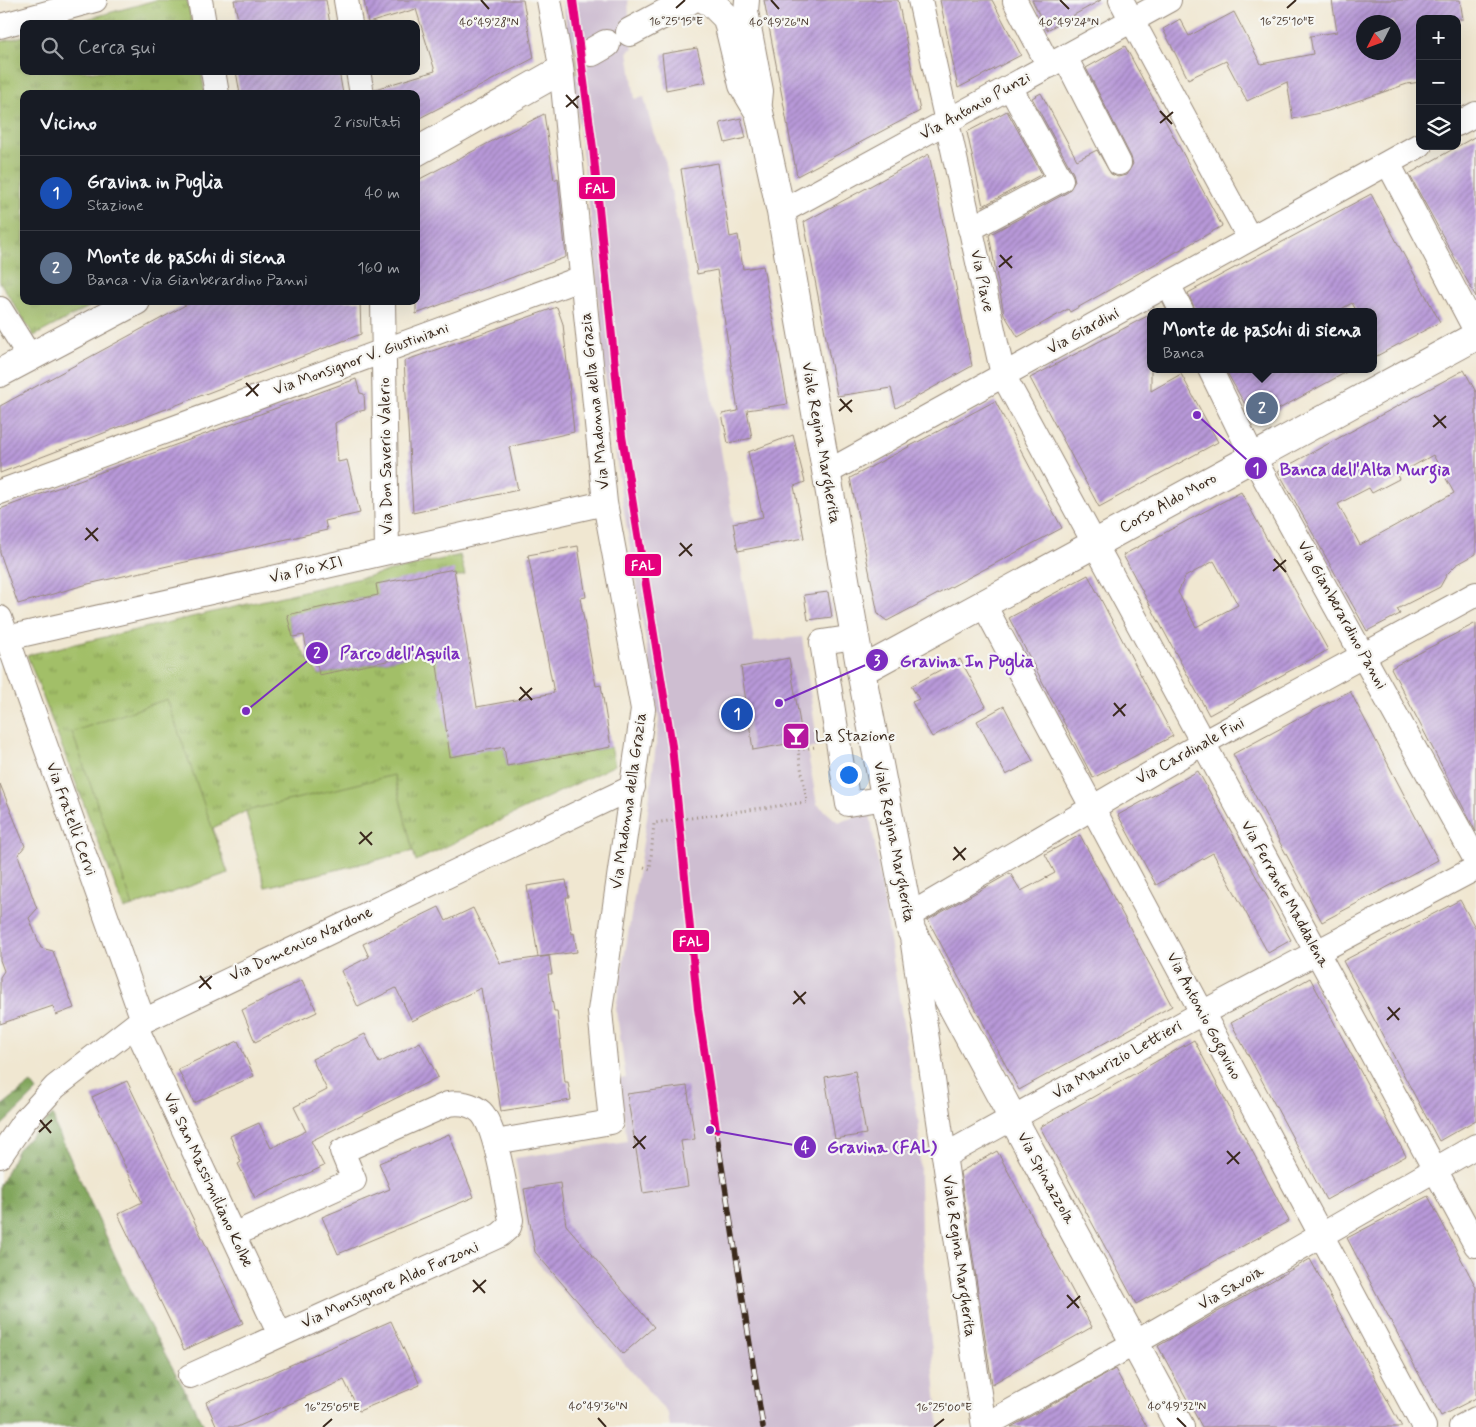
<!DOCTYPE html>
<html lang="it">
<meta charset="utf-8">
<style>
:root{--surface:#171b24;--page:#242831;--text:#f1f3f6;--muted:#9ea1a6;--line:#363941;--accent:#d690ce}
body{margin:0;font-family:Mynerve,sans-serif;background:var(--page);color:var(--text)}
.controls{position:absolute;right:15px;top:15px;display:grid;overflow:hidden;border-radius:10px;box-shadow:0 5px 20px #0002}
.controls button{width:45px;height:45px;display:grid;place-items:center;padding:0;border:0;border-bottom:1px solid var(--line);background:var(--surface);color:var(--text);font:25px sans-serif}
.compass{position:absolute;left:1356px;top:15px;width:45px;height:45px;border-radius:50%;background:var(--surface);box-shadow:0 5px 20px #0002;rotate:228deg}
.you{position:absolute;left:848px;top:774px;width:18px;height:18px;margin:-12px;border:4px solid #fff;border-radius:50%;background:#1a73e8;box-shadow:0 0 0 8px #1a73e833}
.badge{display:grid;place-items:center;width:32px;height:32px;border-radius:50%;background:var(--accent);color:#fff;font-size:16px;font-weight:700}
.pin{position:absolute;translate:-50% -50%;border:2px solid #fff;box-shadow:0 1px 5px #0006}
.popup{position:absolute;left:1147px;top:308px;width:230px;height:65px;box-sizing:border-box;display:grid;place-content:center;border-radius:10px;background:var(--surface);filter:drop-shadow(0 1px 4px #0005);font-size:16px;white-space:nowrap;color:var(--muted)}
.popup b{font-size:19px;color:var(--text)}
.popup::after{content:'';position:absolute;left:50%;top:100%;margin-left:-10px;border:10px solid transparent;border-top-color:var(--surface)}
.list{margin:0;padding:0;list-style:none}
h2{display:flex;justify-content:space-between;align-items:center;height:65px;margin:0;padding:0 20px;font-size:21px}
h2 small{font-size:16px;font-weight:400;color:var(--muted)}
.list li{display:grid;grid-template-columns:32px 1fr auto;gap:15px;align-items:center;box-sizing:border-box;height:75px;padding:0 20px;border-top:1px solid var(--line)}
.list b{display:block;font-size:19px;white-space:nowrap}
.list p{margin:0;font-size:16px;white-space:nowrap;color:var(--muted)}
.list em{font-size:16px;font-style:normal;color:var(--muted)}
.icon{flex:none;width:28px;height:28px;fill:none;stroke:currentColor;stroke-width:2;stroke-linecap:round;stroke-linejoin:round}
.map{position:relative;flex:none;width:1476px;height:1427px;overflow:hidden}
.search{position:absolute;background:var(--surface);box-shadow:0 5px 20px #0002;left:20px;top:20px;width:400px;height:55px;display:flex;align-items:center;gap:12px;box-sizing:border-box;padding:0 18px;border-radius:10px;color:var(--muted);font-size:19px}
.panel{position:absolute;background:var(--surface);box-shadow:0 5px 20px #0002;left:20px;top:90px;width:400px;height:215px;border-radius:10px}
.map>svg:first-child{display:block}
</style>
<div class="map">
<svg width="1476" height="1427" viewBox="0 0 1476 1427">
<defs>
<pattern id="grass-tufts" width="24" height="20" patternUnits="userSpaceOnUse" patternTransform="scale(1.25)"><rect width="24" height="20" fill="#a2bf67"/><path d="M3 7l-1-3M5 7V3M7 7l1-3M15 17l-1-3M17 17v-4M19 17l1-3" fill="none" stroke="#859b54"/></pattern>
<pattern id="forest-firs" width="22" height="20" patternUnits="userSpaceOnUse" patternTransform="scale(1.25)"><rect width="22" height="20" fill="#81a65c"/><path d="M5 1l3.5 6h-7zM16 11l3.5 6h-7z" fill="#6b874b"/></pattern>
<pattern id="building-hatch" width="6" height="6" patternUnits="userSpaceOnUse" patternTransform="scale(1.25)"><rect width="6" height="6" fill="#b899d9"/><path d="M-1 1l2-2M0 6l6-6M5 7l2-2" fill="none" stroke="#977daf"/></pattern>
</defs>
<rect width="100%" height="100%" fill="#f6f6f2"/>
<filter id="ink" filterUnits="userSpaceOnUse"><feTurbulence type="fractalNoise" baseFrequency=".02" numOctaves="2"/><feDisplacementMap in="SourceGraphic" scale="10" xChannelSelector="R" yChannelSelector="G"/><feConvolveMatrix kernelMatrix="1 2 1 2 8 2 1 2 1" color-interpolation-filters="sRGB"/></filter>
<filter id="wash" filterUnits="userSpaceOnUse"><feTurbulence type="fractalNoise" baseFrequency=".0096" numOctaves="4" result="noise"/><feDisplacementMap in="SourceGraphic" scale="20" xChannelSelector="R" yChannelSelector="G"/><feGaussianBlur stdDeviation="1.12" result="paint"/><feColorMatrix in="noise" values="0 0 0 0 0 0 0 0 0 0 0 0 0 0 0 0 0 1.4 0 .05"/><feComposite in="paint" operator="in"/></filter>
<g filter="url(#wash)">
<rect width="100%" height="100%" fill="#f0e7d1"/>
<!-- industrial -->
<path fill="#cebed1" d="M563,0H628L630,32L633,48L628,51L635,99L644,97L653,132L665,160L711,392L754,642L802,637L818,747L807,749L817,804L838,822L870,813L919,1125L921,1235L939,1427H670L668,1414L532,1256L515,1158L627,1141L619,1079L626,1078L616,1008L647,818L659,720L621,493L605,375L592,228Z"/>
<!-- grass -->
<path fill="url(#grass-tufts)" stroke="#6e7442" d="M156,0H187L192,24H69Z
M24,36V71H201L205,94H24V301H100L34,336L0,282V42Z
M460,555L465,575L287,615L293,637L319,675L435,651L504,747L507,766L611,747L615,765L416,861L413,851L265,887L246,811L213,828L228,873L124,909L27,655Z"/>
<!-- forest -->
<path fill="url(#forest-firs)" stroke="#5e683d" d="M31,1083L37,1091L0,1127V1107Z
M53,1115L56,1127L133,1295L205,1427H0V1185L18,1149Z"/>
<!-- pitch -->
<path fill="#a2bf67" stroke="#6e7442" d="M167,699L228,873L133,906L72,732Z
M394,775L413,851L265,887L246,811Z"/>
<g id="blocks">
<!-- building -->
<path fill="url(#building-hatch)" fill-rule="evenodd" d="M234,0H326L330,24H239Z
M364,0H523L534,58L416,120V94H375V89L435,71L416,9L368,23Z
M764,0H898L920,111L797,176Z
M940,0H992L1021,55L958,88Z
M1032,0H1101L1047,30Z
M1332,0H1460L1463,19H1420V82L1407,84L1328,111L1293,119L1287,82L1247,101L1226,61L1188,79L1163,29L1180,19L1189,36L1234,12L1261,64L1313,54L1310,36L1337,32ZM1364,22H1394V52H1364Z
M1125,46L1222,226L1070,312L1068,309L1018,337L1004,314L989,235L1068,192L1075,181L1073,173L1032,98L1041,93L1077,160L1097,150L1111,174L1118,177L1126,175L1133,164L1131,157L1086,68Z
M697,48L706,82L666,90L662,54Z
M236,71H339L343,94H240Z
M1007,111L1042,174L983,206L967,132Z
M544,114L554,180L558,178L566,257L416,314V181Z
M741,118L746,138L725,143L720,123Z
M1476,136V297L1409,174Z
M929,154L972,366L896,408L891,388L837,396L804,222Z
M718,163L730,237L738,235L743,269L763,266L788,404L747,410L752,438L728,443L722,414L738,411L717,270L697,274L681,169Z
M1371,194L1440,322L1373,358V312H1357L1352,303L1336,312H1196L1188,293Z
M193,301H360L361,334L0,473V406Z
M557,307L563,324L574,432L509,447L518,490L413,513L404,361Z
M1151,314V391L1181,374L1218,442L1099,507L1030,378Z
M1225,369H1352L1255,422Z
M1464,370L1476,392V554L1456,565L1447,574L1440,587L1397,609L1400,614L1367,631L1278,471ZM1433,455L1454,493L1360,545L1338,504L1369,488L1372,493L1399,479L1397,475Z
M356,379L360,393L364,394L365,410L356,412L335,423L338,462L347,460L360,513L325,521L327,530L88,584L18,604L0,553V509Z
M995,401L1062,528L887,621L878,614L850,478Z
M793,435L805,482L794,486L804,538L738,551L733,523L763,517L748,452Z
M1241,492L1328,650L1209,715L1123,555ZM1214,561L1238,605L1196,627L1178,592L1185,577Z
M578,546L586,597L580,598L596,686L601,685L611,747L507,766L504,747L450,757L435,651L319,675L316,659L309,661L304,635L293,637L287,615L378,595L376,584L454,569L477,707L554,693L528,555Z
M1088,575L1173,736L1093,778L1009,618Z
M828,592L832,617L808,620L804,595Z
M1476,623V832L1391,668Z
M789,658L803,741L753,750L741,667Z
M960,659L986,706L932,737L912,702L919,699L911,686Z
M1350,691L1438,860L1322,922L1233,754Z
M1004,706L1033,761L1006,775L977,721Z
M1198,771L1291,940L1268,953L1213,853L1156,885L1118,815Z
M0,784L25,846L18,855L37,909L29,918L41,948L53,951L74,1008L56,1015L53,1006L0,1024V977L4,971L0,960Z
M1080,835L1172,1006L1019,1090L928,920L1010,873L1021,891L1055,873L1045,854Z
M566,880L569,897H566L572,934L574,933L577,952L538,957L527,886Z
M1460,900L1476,929V1120L1439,1141L1343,961Z
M439,907L446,921L473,908L500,963L549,956L552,974H548L554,1011H557L565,1082H568L571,1100L501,1111L481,988L412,1021L396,988L358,1007L341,971L369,957L363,944Z
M1310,978L1406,1156L1326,1200L1231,1023Z
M302,980L317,1012L255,1042L242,1010Z
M365,1034L379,1063L420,1042L438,1077L311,1141L324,1166L255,1198L238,1164L241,1162L230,1136L259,1123L271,1148L306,1131L294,1107L327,1090L312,1059Z
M1194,1040L1289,1221L1136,1304L1040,1127Z
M238,1041L254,1076L194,1103L178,1069Z
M855,1071L866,1134L835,1139L825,1077Z
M127,1081L243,1323L184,1350L118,1214L142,1202L92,1097Z
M687,1086L695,1139L681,1141L688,1186L643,1193L627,1094Z
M449,1134L474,1197L338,1254L322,1217L390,1189L379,1163Z
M997,1151L1092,1327L992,1384L960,1172Z
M560,1183L566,1225L654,1327L623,1354L535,1252L524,1189Z
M1428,1196L1476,1287V1398L1441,1416L1347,1238Z
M1310,1259L1402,1427H1202L1158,1346Z
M391,1321L420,1385L359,1411L344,1380L237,1427H217L206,1402Z
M1115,1369L1147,1427H1011Z"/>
</g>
</g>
<g filter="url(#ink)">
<use href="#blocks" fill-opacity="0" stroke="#968878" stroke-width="1"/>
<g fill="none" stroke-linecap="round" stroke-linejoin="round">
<!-- tertiary-tunnel -->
<path stroke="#ccc1ad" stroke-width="28" stroke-dasharray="28 14" stroke-linecap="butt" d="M554,74L592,52"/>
<defs>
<path id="minor" d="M200,0L204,24
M346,0L350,24
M747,0L746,11L761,91L759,112
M920,0L1003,375L1476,1245
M1121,0L1250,239
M1015,1L1049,66
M0,26L95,0
M1065,57L1119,163
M213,71L217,94
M358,71L362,94
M1457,124L1476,114
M1388,163L1476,331
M781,212L1169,0
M970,229L1061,180L1010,87
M1168,284L1182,312
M383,301L387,551
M0,309L30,357
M1210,369L1253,457L1476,860
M826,473L1420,145
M0,492L582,278
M984,605L1424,1427
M0,618L143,1020
M855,637L822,642L848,804L886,798
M7,638L605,503
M908,916L1203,743L1476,594
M912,937L984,1427
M135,1025L280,1335
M495,1142L611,1122L600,1011L643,709L605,503L561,66L549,0
M0,1156L24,1121L55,1087L135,1025L633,787
M944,1156L1202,1013L1476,868
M190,1376L500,1235L509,1227L511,1220C506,1196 497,1128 481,1112C472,1104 459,1102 448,1104L342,1151L354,1180L233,1235
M984,1426L1135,1343L1476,1146
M1461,1427L1476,1419"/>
<path id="tertiary" d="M706,0L712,3L727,18L743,85L759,112L781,212L861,671L911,930L1180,1427
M630,32L690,0
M592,52L606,44
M416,152L554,74
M0,373L136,301
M861,671L1476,336"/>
</defs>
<!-- minor casing -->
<use href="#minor" stroke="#968878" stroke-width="26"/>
<!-- tertiary casing -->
<use href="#tertiary" stroke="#968878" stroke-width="30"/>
<!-- path -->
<path stroke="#968878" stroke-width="3" stroke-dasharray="1 4" stroke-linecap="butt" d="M644,867L650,869L654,823L807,802L798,750L815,747"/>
<!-- minor -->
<use href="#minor" stroke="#fff" stroke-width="24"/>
<!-- tertiary -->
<use href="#tertiary" stroke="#fff" stroke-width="28"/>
<defs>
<path id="rail" d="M716,1129L763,1427"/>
</defs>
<!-- rail casing -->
<use href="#rail" stroke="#3b2a1e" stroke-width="5.5"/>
<!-- rail -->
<use href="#rail" stroke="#f6f6f2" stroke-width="4" stroke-dasharray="11" stroke-linecap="butt"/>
<defs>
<path id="rail-1" d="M573,0L593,148L622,436L672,746L698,1009L716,1129"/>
</defs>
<!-- rail-1 casing -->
<use href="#rail-1" stroke="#f6f6f2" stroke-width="11"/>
<!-- rail-1 -->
<use href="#rail-1" stroke="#e5007d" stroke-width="8"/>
</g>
</g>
<!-- ticks -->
<path fill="none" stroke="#3b2a1e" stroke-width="2" d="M481,0L489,9M771,0L779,9M1060,0L1069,9M676,8L685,0M1287,8L1296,0M566,95L578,108M566,107L579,96M1160,111L1172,124M1160,123L1173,112M1000,255L1012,268M999,267L1012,256M246,383L258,396M246,396L259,384M840,399L852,412M839,411L852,400M1434,415L1446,428M1433,427L1446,416M86,528L98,541M85,540L98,528M680,543L692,556M679,556L692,544M1274,559L1286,572M1273,571L1286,560M520,687L532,700M519,700L532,688M1114,703L1125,716M1113,716L1126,704M360,832L372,845M359,844L372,832M954,847L965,860M953,860L966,848M200,976L211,989M199,988L212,976M794,991L805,1004M793,1004L806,992M1388,1007L1399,1020M1387,1020L1400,1008M40,1120L51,1133M39,1132L52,1120M634,1136L645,1149M633,1148L646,1136M1227,1151L1239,1164M1227,1164L1240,1152M473,1280L485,1293M473,1292L486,1280M1067,1295L1079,1308M1067,1308L1080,1296M598,1418L606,1427M1177,1418L1186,1427M323,1427L332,1419M934,1427L944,1419"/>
<!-- icons -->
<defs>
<symbol id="bar-square" viewBox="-11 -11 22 22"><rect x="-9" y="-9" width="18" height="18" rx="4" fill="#b5179e" stroke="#f6f6f2"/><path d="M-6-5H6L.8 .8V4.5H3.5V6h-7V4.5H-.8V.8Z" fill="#fff"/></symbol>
</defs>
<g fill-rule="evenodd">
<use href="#bar-square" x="780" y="720" width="32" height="32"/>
</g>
<g text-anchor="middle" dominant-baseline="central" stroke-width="4.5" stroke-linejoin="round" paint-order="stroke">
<!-- street labels -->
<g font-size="16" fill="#3b2a1e" stroke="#f6f6f2">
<text transform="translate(975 106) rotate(-29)">Vía Antonio Punzi</text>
<text transform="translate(982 281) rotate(78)">Via Piave</text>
<text transform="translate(1083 331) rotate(-29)">Via Giardini</text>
<text transform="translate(361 359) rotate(-20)">Via Monsignor V. Giustiniani</text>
<text transform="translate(595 401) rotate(-96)">Via Madonna della Grazia</text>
<text transform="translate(821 443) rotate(80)">Viale Regina Margherita</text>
<text transform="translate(386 456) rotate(-91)">Via Don Saverio Valerio</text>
<text transform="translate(1168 503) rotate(-29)">Corso Aldo Moro</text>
<text transform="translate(306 570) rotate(-13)">Via Pio XII</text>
<text transform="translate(1342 615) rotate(61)">Via Gianberardino Panni</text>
<text transform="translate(1190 751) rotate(-29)">Via Cardinale Fini</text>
<text transform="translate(629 801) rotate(-82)">Via Madonna della Grazia</text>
<text transform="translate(71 819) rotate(70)">Via Fratelli Cervi</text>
<text transform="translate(894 842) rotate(79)">Viale Regina Margherita</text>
<text transform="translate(1285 894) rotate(61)">Via Ferrante Maddalena</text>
<text transform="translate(301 944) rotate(-25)">Via Domenico Nardone</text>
<text transform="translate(1204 1016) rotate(62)">Via Antonio Gogavino</text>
<text transform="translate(1117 1060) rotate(-29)">Via Maurizio Lettieri</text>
<text transform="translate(1046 1178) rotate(61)">Via Spinazzola</text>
<text transform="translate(208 1180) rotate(65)">Via San Massimiliano Kolbe</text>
<text transform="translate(959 1256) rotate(82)">Viale Regina Margherita</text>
<text transform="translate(390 1285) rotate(-24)">Via Monsignore Aldo Forzoni</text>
<text transform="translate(1231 1288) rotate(-30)">Via Savoia</text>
</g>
<!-- poi labels -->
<g font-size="16" fill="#3b2a1e" stroke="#f6f6f2" text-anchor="start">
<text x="815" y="736">La Stazione</text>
</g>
</g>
<g font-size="12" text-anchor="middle" fill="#3b2a1e" stroke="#f6f6f2" stroke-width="4.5" stroke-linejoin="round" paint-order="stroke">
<text x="1287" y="25">16°25'10"E</text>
<text x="676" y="25">16°25'15"E</text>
<text x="489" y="26">40°49'28"N</text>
<text x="1069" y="26">40°49'24"N</text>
<text x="779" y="26">40°49'26"N</text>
<text x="598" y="1410">40°49'36"N</text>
<text x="1177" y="1410">40°49'32"N</text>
<text x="332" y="1411">16°25'05"E</text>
<text x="944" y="1411">16°25'00"E</text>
</g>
<!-- callouts -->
<path fill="none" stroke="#7b2cbf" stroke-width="2" d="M1197 415L1256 468M246 711L317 653M779 703L877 660M710 1130L805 1147"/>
<g fill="#7b2cbf" stroke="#f6f6f2" stroke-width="2">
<circle cx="1197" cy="415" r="5"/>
<circle cx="246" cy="711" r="5"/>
<circle cx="779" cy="703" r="5"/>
<circle cx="710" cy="1130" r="5"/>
<circle cx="1256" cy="468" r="12"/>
<circle cx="317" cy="653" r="12"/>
<circle cx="877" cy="660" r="12"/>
<circle cx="805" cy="1147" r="12"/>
</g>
<g font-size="15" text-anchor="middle" font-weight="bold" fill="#fff">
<text x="1256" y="474">1</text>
<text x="317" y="658">2</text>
<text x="877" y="666">3</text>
<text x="805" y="1152">4</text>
</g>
<g font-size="18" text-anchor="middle" font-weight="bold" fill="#7b2cbf" stroke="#f6f6f2" stroke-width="4.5" stroke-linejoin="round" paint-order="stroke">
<text x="1365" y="475">Banca dell'Alta Murgia</text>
<text x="400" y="659">Parco dell'Aquila</text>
<text x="967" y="667">Gravina In Puglia</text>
<text x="882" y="1153">Gravina (FAL)</text>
</g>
<g stroke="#f6f6f2" stroke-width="2">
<rect x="578" y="176" width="38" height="24" rx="5" fill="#e5007d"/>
<rect x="624" y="553" width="38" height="24" rx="5" fill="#e5007d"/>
<rect x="672" y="929" width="38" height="24" rx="5" fill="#e5007d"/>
</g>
<g font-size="14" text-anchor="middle" font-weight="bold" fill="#fff">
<text x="597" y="193">FAL</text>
<text x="643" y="570">FAL</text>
<text x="691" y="946">FAL</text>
</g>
</svg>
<div class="controls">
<button>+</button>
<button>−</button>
<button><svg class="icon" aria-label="layers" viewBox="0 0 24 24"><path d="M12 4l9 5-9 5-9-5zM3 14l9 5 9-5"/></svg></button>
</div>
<svg class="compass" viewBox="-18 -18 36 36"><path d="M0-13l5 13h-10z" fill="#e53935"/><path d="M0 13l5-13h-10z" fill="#9ea1a6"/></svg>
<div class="you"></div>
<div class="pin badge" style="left:737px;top:714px;background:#1a4fb4">1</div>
<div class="pin badge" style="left:1262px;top:408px;background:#5c6f8a">2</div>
<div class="popup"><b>Monte de paschi di siena</b>Banca</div>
<div class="search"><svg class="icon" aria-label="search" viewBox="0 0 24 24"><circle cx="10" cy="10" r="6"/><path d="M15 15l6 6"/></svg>Cerca qui</div>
<section class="panel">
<h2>Vicino<small>2 risultati</small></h2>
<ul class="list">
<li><span class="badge" style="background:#1a4fb4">1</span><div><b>Gravina in Puglia</b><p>Stazione</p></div><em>40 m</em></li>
<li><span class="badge" style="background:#5c6f8a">2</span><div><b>Monte de paschi di siena</b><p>Banca · Via Gianberardino Panni</p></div><em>160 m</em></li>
</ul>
</section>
</div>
